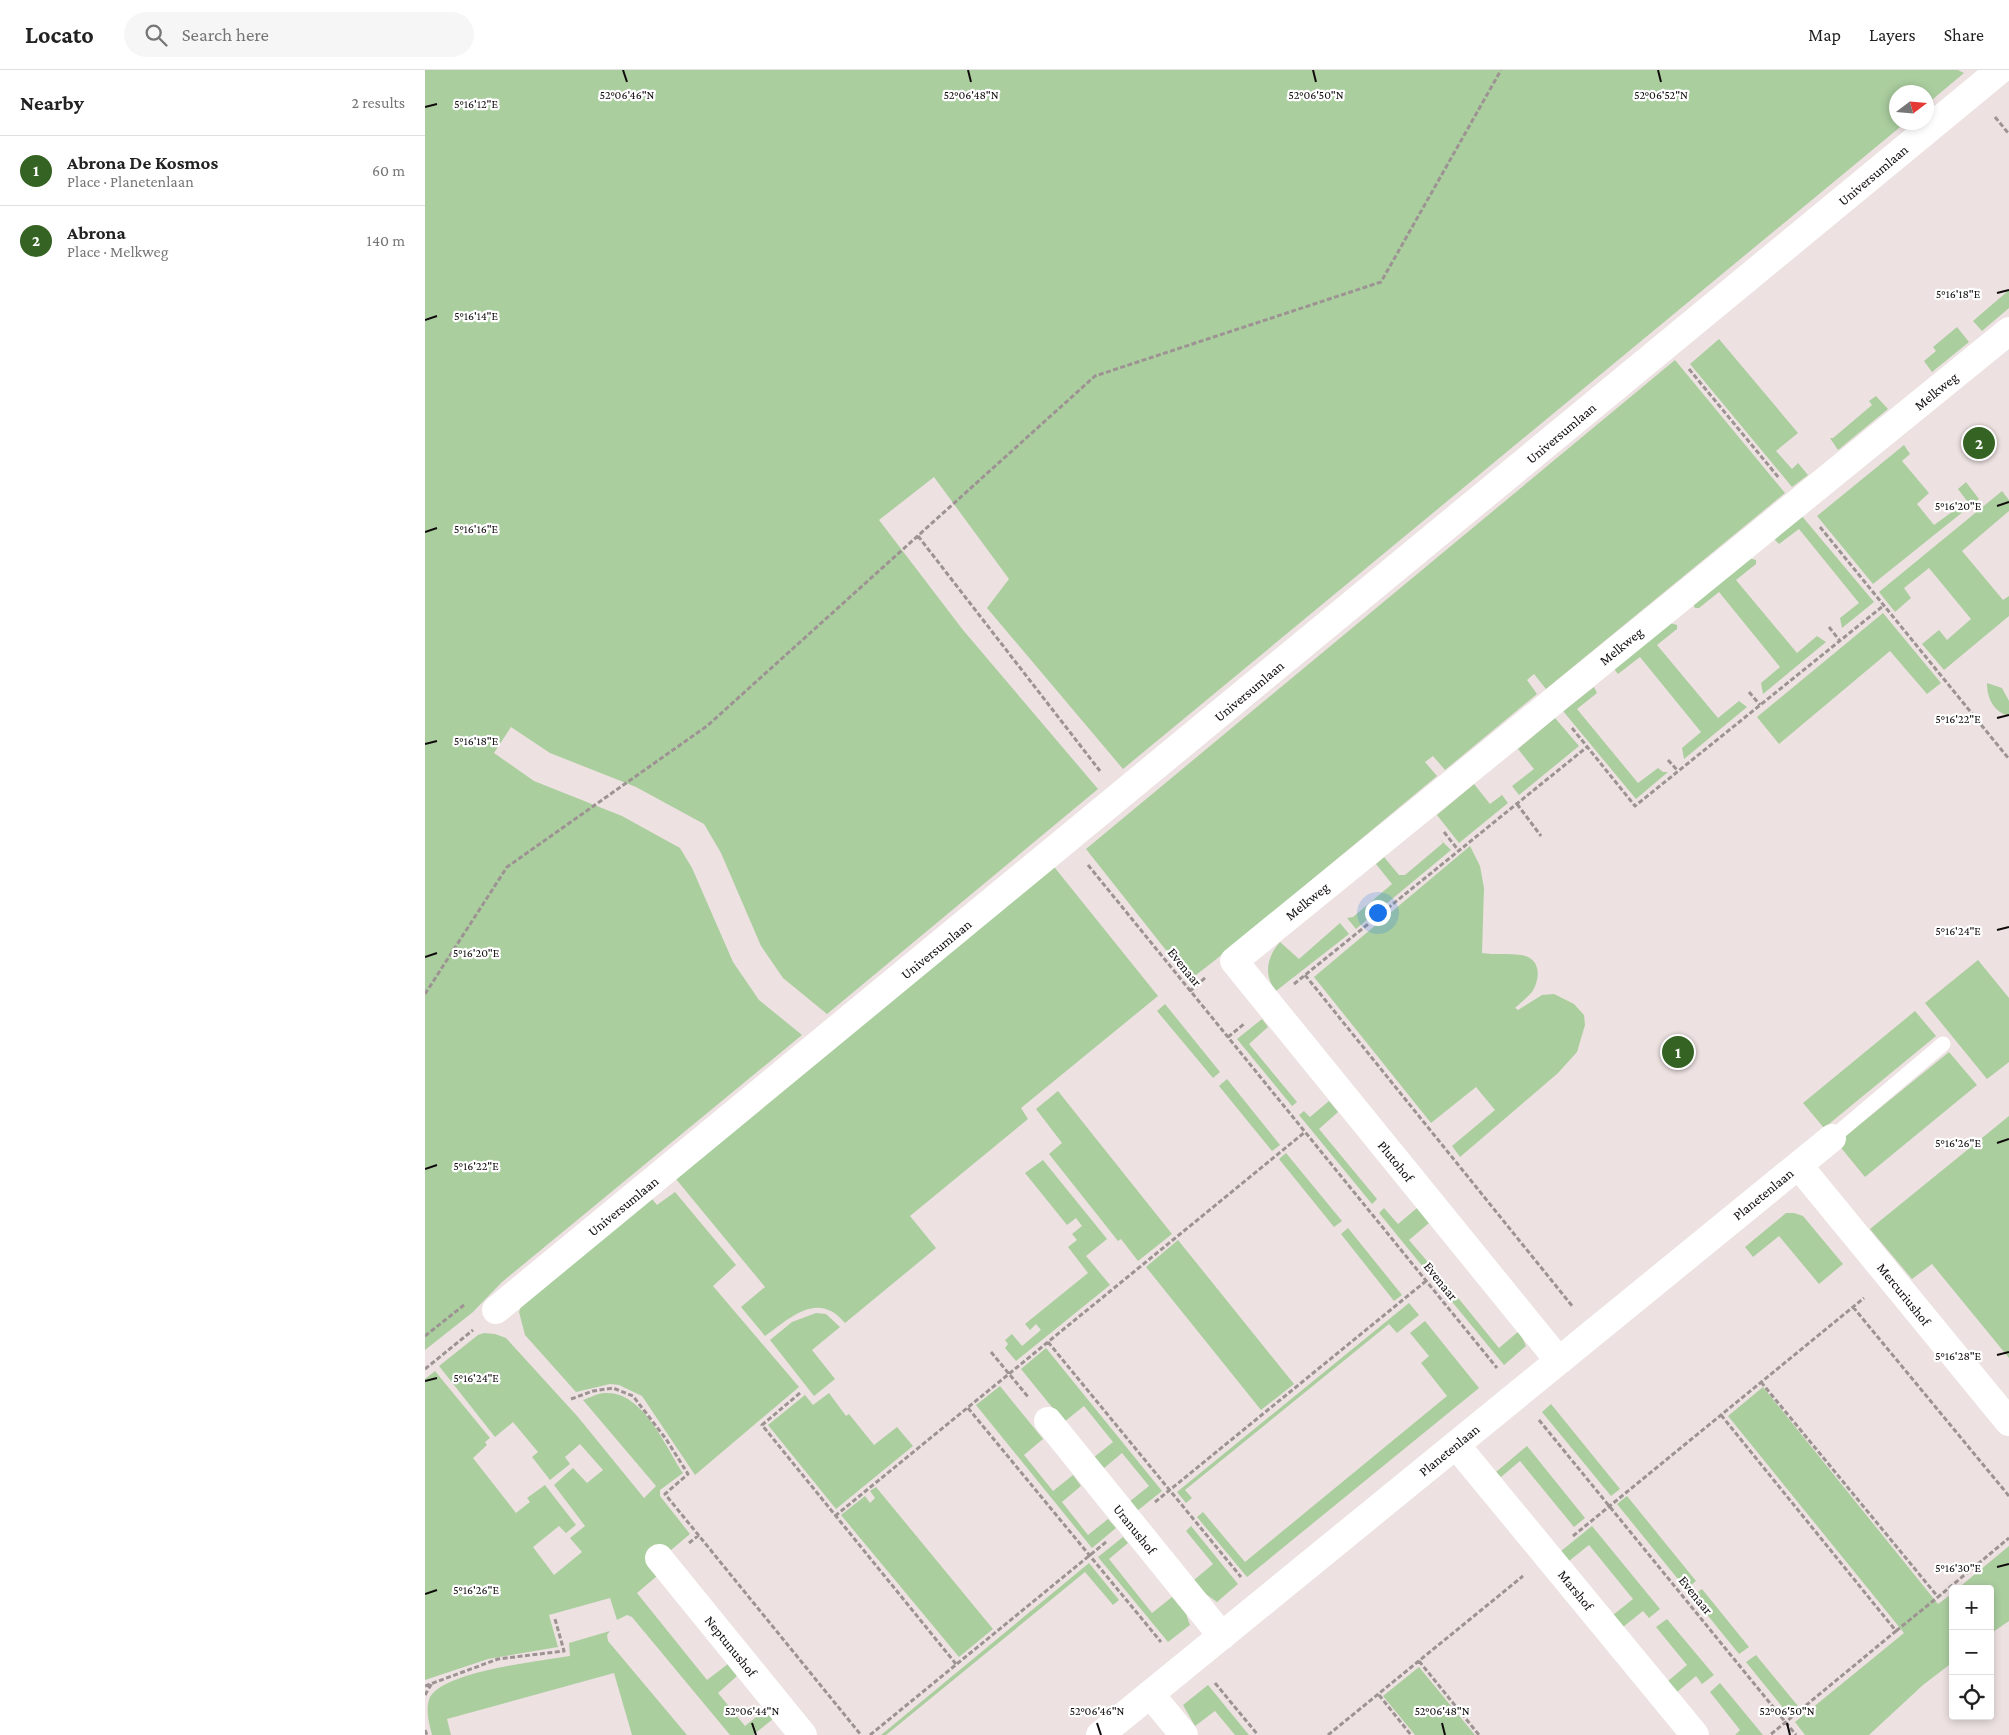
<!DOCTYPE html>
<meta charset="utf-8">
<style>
:root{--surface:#fff;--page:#f6f6f6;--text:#222;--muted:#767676;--line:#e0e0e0;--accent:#356323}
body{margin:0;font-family:"Crimson Pro",serif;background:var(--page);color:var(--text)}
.controls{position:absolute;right:15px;bottom:15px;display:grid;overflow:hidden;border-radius:5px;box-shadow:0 2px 8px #0003}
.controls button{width:45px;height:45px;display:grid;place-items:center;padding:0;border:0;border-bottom:1px solid var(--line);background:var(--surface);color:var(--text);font:25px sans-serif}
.compass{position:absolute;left:1464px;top:15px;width:45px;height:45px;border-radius:50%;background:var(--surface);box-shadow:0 2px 8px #0003;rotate:74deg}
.you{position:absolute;left:952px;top:842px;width:18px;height:18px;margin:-12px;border:4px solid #fff;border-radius:50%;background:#1a73e8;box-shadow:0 0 0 8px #1a73e833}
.badge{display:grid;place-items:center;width:32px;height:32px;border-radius:50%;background:var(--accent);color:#fff;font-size:16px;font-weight:700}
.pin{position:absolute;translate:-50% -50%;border:2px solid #fff;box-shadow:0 1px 5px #0006}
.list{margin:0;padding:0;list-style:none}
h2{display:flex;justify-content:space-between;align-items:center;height:65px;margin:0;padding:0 20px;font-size:21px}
h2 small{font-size:16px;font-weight:400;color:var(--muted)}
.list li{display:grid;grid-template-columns:32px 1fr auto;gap:15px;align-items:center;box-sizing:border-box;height:70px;padding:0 20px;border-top:1px solid var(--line)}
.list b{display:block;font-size:19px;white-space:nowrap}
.list p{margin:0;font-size:16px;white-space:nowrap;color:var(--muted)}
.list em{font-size:16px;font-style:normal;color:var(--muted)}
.icon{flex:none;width:28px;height:28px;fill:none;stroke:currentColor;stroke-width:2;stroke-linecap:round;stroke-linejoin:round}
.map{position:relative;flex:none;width:1584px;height:1665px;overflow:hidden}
header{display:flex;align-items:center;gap:30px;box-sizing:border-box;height:70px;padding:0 25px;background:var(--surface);border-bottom:1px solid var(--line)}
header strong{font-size:24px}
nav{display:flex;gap:28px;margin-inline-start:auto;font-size:18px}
.search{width:350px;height:45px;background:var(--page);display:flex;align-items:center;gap:12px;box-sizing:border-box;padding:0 18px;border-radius:28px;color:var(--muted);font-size:19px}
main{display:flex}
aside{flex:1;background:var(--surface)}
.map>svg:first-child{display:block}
</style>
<header>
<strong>Locato</strong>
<div class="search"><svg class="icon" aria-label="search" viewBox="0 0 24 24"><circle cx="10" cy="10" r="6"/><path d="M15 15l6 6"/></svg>Search here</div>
<nav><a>Map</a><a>Layers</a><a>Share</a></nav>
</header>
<main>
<aside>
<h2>Nearby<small>2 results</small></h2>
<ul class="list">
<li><span class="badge">1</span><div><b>Abrona De Kosmos</b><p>Place · Planetenlaan</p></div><em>60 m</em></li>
<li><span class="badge">2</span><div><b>Abrona</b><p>Place · Melkweg</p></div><em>140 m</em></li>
</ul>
</aside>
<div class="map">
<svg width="1584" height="1665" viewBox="0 0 1584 1665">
<rect width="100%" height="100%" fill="#ede1e1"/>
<!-- green -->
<path fill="#abce9f" d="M0,0H1533L1539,3L1502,34V22H1472V52L1480,53L698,699L562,538L584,509L509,407L454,450L538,560L673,719L402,944L358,908L336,876L296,783L279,754L211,717L125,683L86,657L69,683L109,711L197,746L255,778L267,798L308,892L334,930L377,965L77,1212L48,1242L0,1280Z
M1584,220V238L1557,261L1548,251Z
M1532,257L1544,272L1507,302L1499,291L1511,281L1508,277Z
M1294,269L1373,363L1351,381L1367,399L1373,393L1383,405L1367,417L1265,294Z
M1250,290L1360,423L1121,619L1109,604L1102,610L1112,624L1020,700L1008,686L1000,692L1012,706L789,891L771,905L759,903L661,779Z
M1451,326L1463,339L1413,380L1405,368H1408L1447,335L1444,331Z
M1479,375L1485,384L1477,391L1504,423L1492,434L1509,455L1542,431L1533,419L1541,412L1554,429L1448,514L1392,446Z
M1577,421L1584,430V441L1537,481L1578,530L1584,526V546L1519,600L1497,574L1514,560L1522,570L1546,549L1504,498L1479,518L1486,528L1470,542L1454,522Z
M1376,445L1449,532L1417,558L1415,548L1434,533L1374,459L1354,474L1350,470V466Z
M1324,488L1331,490V494L1311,510L1372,583L1392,566L1401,572L1338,624L1336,613L1355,597L1294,522L1274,538H1270L1268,534Z
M1458,543L1516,613L1502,624L1465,581L1354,674L1332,647Z
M1245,553L1252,555V559L1232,575L1293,648L1314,631L1322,637L1259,689L1257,678L1276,662L1215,587L1193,604L1189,599Z
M1562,613L1577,618L1584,631V646C1569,642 1562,629 1562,613Z
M1169,617L1172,623L1152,639L1213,713L1233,698L1238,702H1243L1211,729L1138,641Z
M1130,648L1154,676L1094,725L1087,716L1109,699L1093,679Z
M1049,714L1065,734L1077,725L1083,733L1034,773L1012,745Z
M1015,769L1026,780L931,859L922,848L928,847L967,814L951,794L959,787L974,805H980L1018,773Z
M1045,776L1055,796L1059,818L1057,883C1070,885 1083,883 1096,885C1116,888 1116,908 1107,922C1102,928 1095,933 1090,938L1093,940L1117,925L1129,924L1149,934L1159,945L1160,955L1152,982L1133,1003L1035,1087L1027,1076L1070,1040L1051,1017L1006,1053L889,907Z
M626,793L733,926L596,1038L603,1049L485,1146L511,1178L420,1253C393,1220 365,1248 340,1266L316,1237L340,1217L246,1103Z
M915,853L924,864L851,921C838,905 842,887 855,872L874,889Z
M1553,890L1584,928V992L1562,1009L1500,933Z
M740,934L795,1002L788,1008L732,941Z
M1490,941L1511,966L1399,1058L1378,1033Z
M837,949L843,957L824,974L872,1032L867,1036L812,969Z
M1524,982L1552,1015L1440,1107L1412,1073Z
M802,1009L855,1075L847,1081L794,1016Z
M633,1021L747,1164L713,1191L696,1169L693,1171L624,1084L637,1073L611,1039Z
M904,1031L913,1042L894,1059L952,1129L947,1134L874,1045L879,1041L885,1047Z
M1584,1046V1288L1507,1194L1487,1209L1445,1159Z
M861,1083L917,1151L909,1157L854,1089Z
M618,1090L682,1169L661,1186L685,1215L591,1291L580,1278L583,1274L580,1270L587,1264L597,1276L616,1260L611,1254L605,1260L600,1254L663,1203L643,1177L652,1170L647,1164L657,1156L651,1148L642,1155L600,1103Z
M250,1122L311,1195L288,1216L374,1317L270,1405L217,1326L194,1315L185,1314L151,1322L100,1265L94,1242L100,1226L223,1124L232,1135Z
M959,1138L973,1154L992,1138L1004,1153L984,1170L1008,1198L1003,1203L954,1143Z
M1361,1143H1369L1378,1146L1418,1194L1394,1214L1354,1166L1328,1187L1320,1177Z
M923,1158L977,1225L969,1231L916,1164Z
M753,1170L869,1314L836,1340L721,1197Z
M1016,1207L1074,1278L1094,1261L1101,1276L1079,1295L1010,1211Z
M984,1233L994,1245L972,1263L964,1254L760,1420L767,1428L761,1433L752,1422Z
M391,1243L401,1244L415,1257L387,1280L410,1309L389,1326L345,1270L367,1252Z
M1000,1251L1054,1318L822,1507L772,1447L778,1442L820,1492L1022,1326L996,1293L1004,1286L985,1263Z
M59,1263L70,1264L81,1268L153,1347L219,1428L231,1416L158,1330C164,1328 173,1323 180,1323C218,1321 240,1376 258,1403L235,1420V1426L265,1464L246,1480L243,1477L222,1495L232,1506L212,1523L282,1610L303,1594L312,1606L293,1623L320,1656L340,1640L348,1649L328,1665H305L207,1547L202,1545L192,1550L185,1528L124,1545L133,1577L63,1589L0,1610V1309L10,1301L65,1368L60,1372L62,1375L48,1388L91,1443L105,1432L102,1428L120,1415L151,1455L141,1463L134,1456L108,1477L129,1505L157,1482L145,1468L160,1456L129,1415L148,1398L162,1413L178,1400L155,1374L140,1387L145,1394L125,1410L107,1387L113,1382L88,1352L70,1367L14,1296L53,1265Z
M621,1278L737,1421L712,1441L704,1432L724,1416L697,1383L678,1399L668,1388L688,1372L659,1336L639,1352L596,1299Z
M575,1316L618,1369L599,1385L628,1421L648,1405L656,1416L637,1432L663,1465L683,1449L691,1458L667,1478L551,1335Z
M1338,1317L1513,1534L1528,1523V1592L1498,1615L1444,1665H1380L1370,1652L1479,1563L1303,1346Z
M404,1323L421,1346L424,1344L449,1375L472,1357L488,1376L411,1439L343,1355L380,1325L388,1335Z
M1126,1334L1195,1419L1186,1426L1117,1342Z
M1102,1376L1160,1448L1149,1457L1095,1391L1076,1407L1071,1402Z
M451,1417L568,1559L534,1587L416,1445L440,1426L445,1433L450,1428L445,1421Z
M1202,1426L1271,1511L1261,1519L1192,1434Z
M766,1456L813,1514L792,1532L778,1522L769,1510L788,1494L761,1461Z
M1167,1456L1235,1539L1224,1548L1218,1541L1198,1557L1188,1545L1208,1529L1164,1475L1144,1491L1136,1481Z
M698,1467L703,1473L684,1489L727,1543L747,1527L761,1544L765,1555L743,1572L673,1487Z
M1584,1476V1551L1565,1564V1519H1532Z
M664,1493L694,1530L688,1535L660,1502L461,1665H456Z
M1277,1519L1324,1577L1314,1584L1267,1526Z
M1242,1549L1289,1605L1277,1614L1271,1606L1252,1622L1243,1611L1262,1595L1231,1557Z
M185,1561L182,1565L183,1571L262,1665H207L189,1603L22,1649L26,1665H7C4,1653 0,1639 5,1627C20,1601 116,1591 145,1586L144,1573Z
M1331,1585L1373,1636L1363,1644L1321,1592Z
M994,1597L1050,1665H990L958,1626Z
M1295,1613L1338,1665H1310L1315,1660L1285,1622Z
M783,1615L824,1665H810L790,1641L770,1656L758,1635Z"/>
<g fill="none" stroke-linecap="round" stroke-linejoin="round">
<!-- path -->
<path stroke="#9d9393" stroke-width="3" stroke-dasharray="5 2.5" stroke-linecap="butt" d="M1570,47L1584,64
M1264,299L1354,408
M1395,457L1584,689
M493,466L675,701
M1404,557L1415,571
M1324,622L1335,635
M1147,658L1210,736L1458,536
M1243,690L1253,701
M1092,734L1116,766
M1019,762L1034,781
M663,795L1072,1298
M880,905L1148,1237
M869,914L1162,677
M765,921L781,907
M0,924L82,797L282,656L670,306L956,212L1076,0
M803,967L819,954
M1428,1237L1584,1426
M0,1266L39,1235
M623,1272L816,1507
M566,1282L604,1328
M0,1299L48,1260
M1336,1312L1513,1527L1584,1468
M375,1323L337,1355L531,1594
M146,1329L168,1321L188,1318L208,1326L241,1369L263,1404L240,1424L436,1665
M543,1338L736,1572
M1296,1345L1471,1561L1345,1665
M1114,1350L1371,1665
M730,1432L1001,1211
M410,1446L880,1062
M1148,1466L1439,1228
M264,1473L274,1465
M1471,1561L1513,1527
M994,1591L1054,1665
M790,1613L833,1665
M0,1616L73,1589L139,1581L130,1549
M0,1625L7,1613
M954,1625L986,1665
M0,1660L2,1665
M445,1665L681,1472
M903,1665L1098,1506"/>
<!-- lane -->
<path stroke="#fff" stroke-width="15" d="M1407,1068L1518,974"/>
<!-- street -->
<path stroke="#fff" stroke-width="28" d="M1374,1096L1584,1352
M71,1240L1575,0
M1134,1291L809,891L1584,261
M623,1351L797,1566
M1031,1375L1270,1665
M234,1488L378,1665
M725,1624L759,1665
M675,1665L1407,1068"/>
</g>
<!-- ticks -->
<path fill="none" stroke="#100c0c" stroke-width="2" d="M198,0L202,12M543,0L546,12M888,0L891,12M1233,0L1236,12M0,37L12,34M1572,223L1584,220M0,250L12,246M1572,436L1584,432M0,462L12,458M1572,648L1584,645M0,674L12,671M1572,860L1584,857M0,887L12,883M1572,1073L1584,1069M0,1099L12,1095M1572,1285L1584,1282M0,1311L12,1308M1572,1497L1584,1494M0,1524L12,1520M327,1653L331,1665M672,1653L676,1665M1017,1653L1020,1665M1362,1653L1365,1665"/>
<g text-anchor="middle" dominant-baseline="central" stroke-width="4.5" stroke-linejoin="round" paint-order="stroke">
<!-- street labels -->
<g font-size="14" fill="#100c0c" stroke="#fff">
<text transform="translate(1448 105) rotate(-40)">Universumlaan</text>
<text transform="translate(1511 321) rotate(-39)">Melkweg</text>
<text transform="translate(1136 363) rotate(-40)">Universumlaan</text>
<text transform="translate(1196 576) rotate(-39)">Melkweg</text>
<text transform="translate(824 621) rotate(-40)">Universumlaan</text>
<text transform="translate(882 831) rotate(-39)">Melkweg</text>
<text transform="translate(511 879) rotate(-39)">Universumlaan</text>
<text transform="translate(760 897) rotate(51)">Evenaar</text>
<text transform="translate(971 1091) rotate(51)">Plutohof</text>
<text transform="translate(1338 1124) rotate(-39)">Planetenlaan</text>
<text transform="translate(198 1136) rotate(-39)">Universumlaan</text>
<text transform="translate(1016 1211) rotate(51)">Evenaar</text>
<text transform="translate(1479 1224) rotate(51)">Mercuriushof</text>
<text transform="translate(1024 1380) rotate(-39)">Planetenlaan</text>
<text transform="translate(710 1459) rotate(51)">Uranushof</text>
<text transform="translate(1151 1520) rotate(51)">Marshof</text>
<text transform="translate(1271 1525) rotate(51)">Evenaar</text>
<text transform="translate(306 1576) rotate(51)">Neptunushof</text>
</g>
</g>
<g font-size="12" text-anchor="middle" fill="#100c0c" stroke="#fff" stroke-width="4.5" stroke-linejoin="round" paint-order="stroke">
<text x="202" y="29">52°06'46"N</text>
<text x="546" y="29">52°06'48"N</text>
<text x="891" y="29">52°06'50"N</text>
<text x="1236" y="29">52°06'52"N</text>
<text x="51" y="38">5°16'12"E</text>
<text x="1533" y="228">5°16'18"E</text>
<text x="51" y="250">5°16'14"E</text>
<text x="1533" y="440">5°16'20"E</text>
<text x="51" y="463">5°16'16"E</text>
<text x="1533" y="653">5°16'22"E</text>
<text x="51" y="675">5°16'18"E</text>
<text x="1533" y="865">5°16'24"E</text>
<text x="51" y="887">5°16'20"E</text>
<text x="1533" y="1077">5°16'26"E</text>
<text x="51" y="1100">5°16'22"E</text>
<text x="1533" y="1290">5°16'28"E</text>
<text x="51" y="1312">5°16'24"E</text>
<text x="1533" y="1502">5°16'30"E</text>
<text x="51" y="1524">5°16'26"E</text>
<text x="327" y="1645">52°06'44"N</text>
<text x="672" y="1645">52°06'46"N</text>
<text x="1017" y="1645">52°06'48"N</text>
<text x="1362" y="1645">52°06'50"N</text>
</g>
</svg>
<div class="controls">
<button>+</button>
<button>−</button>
<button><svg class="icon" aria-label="locate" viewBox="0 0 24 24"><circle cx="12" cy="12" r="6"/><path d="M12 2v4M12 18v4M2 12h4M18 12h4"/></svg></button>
</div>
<svg class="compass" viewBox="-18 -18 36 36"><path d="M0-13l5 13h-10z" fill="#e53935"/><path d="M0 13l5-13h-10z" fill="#767676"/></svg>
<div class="you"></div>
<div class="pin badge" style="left:1253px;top:982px">1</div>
<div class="pin badge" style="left:1554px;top:373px">2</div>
</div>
</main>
